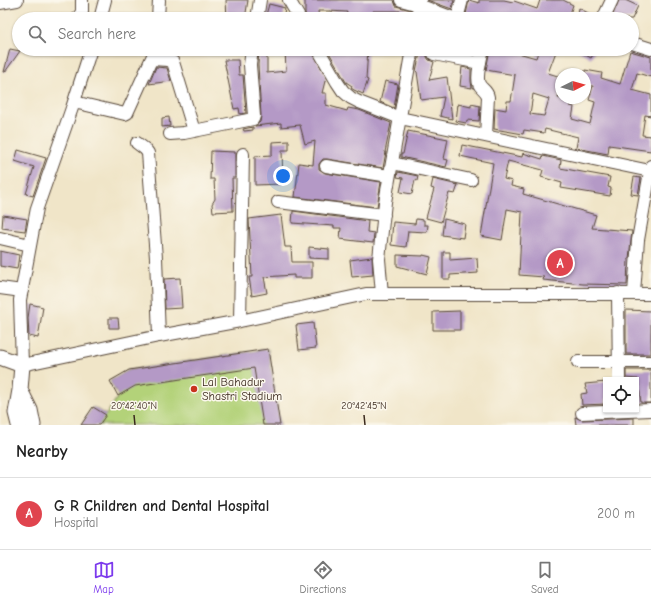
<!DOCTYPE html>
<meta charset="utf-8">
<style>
:root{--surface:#fff;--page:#f2f2f2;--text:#222;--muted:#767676;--line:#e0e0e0;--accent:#7c3aed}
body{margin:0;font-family:"Comic Neue",sans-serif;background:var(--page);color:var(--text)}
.controls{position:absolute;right:12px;bottom:12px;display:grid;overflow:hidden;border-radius:0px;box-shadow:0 1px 3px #0004}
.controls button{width:36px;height:36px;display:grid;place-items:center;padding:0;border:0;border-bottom:1px solid var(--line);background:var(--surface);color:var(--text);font:20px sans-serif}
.compass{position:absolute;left:555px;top:68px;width:36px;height:36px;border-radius:50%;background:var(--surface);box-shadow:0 1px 3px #0004;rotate:85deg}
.you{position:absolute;left:283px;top:176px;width:14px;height:14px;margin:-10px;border:3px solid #fff;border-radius:50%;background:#1a73e8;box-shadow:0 0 0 6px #1a73e833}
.badge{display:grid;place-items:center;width:26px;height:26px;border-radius:50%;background:var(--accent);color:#fff;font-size:13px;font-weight:700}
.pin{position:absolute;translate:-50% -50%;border:2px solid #fff;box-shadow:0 1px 4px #0006}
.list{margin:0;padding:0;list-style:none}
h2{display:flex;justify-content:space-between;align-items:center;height:52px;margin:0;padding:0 16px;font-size:17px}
h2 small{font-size:13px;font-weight:400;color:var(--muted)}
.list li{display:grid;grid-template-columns:26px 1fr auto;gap:12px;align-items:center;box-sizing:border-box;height:72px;padding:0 16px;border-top:1px solid var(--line)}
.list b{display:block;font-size:15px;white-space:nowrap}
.list p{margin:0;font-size:13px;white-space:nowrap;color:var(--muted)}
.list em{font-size:13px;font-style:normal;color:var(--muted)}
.icon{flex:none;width:22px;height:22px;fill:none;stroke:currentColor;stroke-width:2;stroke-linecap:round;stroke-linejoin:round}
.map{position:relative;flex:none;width:651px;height:425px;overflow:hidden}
.search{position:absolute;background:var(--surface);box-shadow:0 1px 3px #0004;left:12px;right:12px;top:12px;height:44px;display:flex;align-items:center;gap:10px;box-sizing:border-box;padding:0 14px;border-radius:22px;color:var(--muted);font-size:15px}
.sheet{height:124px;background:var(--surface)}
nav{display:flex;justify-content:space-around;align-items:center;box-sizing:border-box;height:56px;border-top:1px solid var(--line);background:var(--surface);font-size:11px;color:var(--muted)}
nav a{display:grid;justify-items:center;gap:2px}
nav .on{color:var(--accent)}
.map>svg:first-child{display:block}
</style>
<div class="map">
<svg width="651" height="425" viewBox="0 0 651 425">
<rect width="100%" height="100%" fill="#fbf7ec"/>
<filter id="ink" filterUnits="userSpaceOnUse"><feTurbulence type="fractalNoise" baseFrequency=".025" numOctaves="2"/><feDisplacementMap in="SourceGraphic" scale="8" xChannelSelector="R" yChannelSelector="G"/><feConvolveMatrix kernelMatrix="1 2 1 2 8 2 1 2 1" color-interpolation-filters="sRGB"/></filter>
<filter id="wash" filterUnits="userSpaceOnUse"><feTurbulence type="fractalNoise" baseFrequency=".012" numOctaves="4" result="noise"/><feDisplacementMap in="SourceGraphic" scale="16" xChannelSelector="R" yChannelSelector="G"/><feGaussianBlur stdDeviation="0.9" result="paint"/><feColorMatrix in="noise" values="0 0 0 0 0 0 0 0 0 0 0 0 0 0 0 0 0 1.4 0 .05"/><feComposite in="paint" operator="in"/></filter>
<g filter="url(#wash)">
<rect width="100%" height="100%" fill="#f0e5c8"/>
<!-- green -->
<path fill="#b3d279" stroke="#777e4c" d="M268,349L280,425H81L93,407L106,415L118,396L110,381L129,370Z"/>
<g id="blocks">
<!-- building -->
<path fill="#b499c6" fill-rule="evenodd" d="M226,0H248L245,19H227Z
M305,0H394L396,6L411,10L410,19H400L401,11H373V17L358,16L357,19H345L347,12L328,11H318L319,19H307L305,13Z
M427,0H454L452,9Z
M469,0L479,3V0H504L513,2L514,1L537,9L540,0H563L573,5L568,19H559L551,15L550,19H465Z
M619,0H625L638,6L632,19H616L612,17Z
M269,4L285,8L283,19H265Z
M579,8L588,13L585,19H577Z
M10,49L20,51L5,72H4Z
M259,49H267V73L286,71L285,49H311L326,77L322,93H326V105L347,111L348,108L359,110L391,123L385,152H386L383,168L327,159H323L319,164V169L325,173L381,182L377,207L295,197L299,163L313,165L315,141L305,144L300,125L281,127V123L255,126L260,122L261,116L258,65Z
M327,49H368L366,79L368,80L363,94L354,90L351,88L352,86L346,82Z
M421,49H428L427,53V57L429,60L434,62L429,80L447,77L452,119L440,116L444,97L421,100L417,72L416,71Z
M462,49H475L474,54L462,52Z
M490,49H509L508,50L536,58L539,49H557L548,73L561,77V90L558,98H571L570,106L574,107L572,119L590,124L595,102L589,100L593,86H588L589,81H585V70L602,73L601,78L620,84L630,51L651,57V77L637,73L632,90L651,95V116L645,115L642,135L651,136V151L609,145L608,154L576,148L578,137L545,129L544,133L524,130L523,134L494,129L495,108L506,110L507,101H511L515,75L486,70ZM533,94L549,99L544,116L530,114Z
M575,49H596L591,58Z
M224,60H238L239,75H243L246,113L240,114L239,108L234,109Z
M156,67L167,68L171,81L149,84Z
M462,67L471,69V81L472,88L460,86Z
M385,81L398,84L394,108L380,102Z
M458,104L471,107V104L480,106L479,121L467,120L466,123L456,121Z
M169,117L170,126L162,127V118Z
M253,127V130L244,131L243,129Z
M408,131L448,139L444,159L448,160L446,167L401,157V154H403Z
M289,141V150H282L283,184L255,185V156L272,155V142Z
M462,145L522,157L523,153L542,159L543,156L561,160L560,168L610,177L608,187L611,188L610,196L561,188L562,183L541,177L543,170L508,161L504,179L512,181L511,186L524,189L523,194L596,215L592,228L632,231L629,259H628L627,285L583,284L543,280L544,277L519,275L522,212L507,209L502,240L481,236L493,163L460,156Z
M18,150L46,158L33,196L26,194L34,167L15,161Z
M211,151L235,152V178H232L233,211L213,212L212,204L215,199L214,179H210Z
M398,172L418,176L417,181L415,180L412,194L400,192L403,178L397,177Z
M634,177L641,178L638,195L631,194Z
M433,179L458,185L455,194L449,193L441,222L426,218L434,189L431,188Z
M293,211L368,221L367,232L374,233L373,243L340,239L341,228H334V226L292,223Z
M3,215L27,219L25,231L2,228Z
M281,215L285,247H291L292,262H312V278H294V275L264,277L267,293L252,296L249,277H252L249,219Z
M416,219L424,220V225H428L427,232L408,231L406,247L391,245L393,222L415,224Z
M444,219L465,224L463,238L442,235Z
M309,247L329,249V259L309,258Z
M0,251L19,255L17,269L0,266Z
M443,252H450V260L477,258L478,273L450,275V279H443Z
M397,255L423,256V255L431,257L427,274L397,266Z
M372,257L373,275L352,277L350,260Z
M180,278L182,308L165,309L164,279Z
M30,304L43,307L38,338L29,336L28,318Z
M626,310L651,311V354H626Z
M460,311V330H433V312Z
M109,318H118L119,328H109Z
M313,323L316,348L299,350L296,325Z
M268,349L280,425H263L254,368L135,386L118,396L110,381L129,370Z
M626,370H651V403H641L638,379L626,378Z
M606,382V404L582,405L581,394L587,393L585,384Z
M93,407L106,415L99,425H81Z
M575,417L582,420L634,418V425H576Z"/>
</g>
</g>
<g filter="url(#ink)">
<use href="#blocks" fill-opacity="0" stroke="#564638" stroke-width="1"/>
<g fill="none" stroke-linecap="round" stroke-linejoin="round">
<defs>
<path id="minor" d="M289,0L300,19
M401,0L419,5L456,19
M0,3L17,0
M77,19L82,12V0
M100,19L105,0
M158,19L159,0
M257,19L260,0
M417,19L420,0
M457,19L462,0
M603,19L612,0
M632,43L651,49
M91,49L72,108L37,208L20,300L22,365L159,336L240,321L366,294H651
M318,49L337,82L343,91L351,98L359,102L400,118L650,171
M483,49C481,57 476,77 479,84C481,89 487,90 488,97L486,136
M434,54L480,63
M152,59L168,60L173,62L194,131
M74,102L125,114L127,113L156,49
M170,134L184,133L253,119L254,116L250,65L252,49
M137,143L145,149L148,153L156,258L159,336
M392,163L471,180
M326,166L389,176
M278,202L384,215
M0,238L30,245
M0,288L22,291
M618,293L619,380
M634,293L638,240L651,166
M382,294L379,259L385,202L412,49
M240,321L243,154
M578,362H651
M582,413L651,410"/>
<path id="major" d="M0,357L22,365L20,390L16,413L19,425
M20,390L30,410L33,425"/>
</defs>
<!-- minor casing -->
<use href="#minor" stroke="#564638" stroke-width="14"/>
<!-- major casing -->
<use href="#major" stroke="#564638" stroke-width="17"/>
<!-- minor -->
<use href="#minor" stroke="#fff" stroke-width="12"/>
<!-- major -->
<use href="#major" stroke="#fff" stroke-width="15"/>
</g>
</g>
<!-- ticks -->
<path fill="none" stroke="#3b2a1e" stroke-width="1.5" d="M134,415L135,425M364,415L365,425"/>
<!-- markers -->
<circle fill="#c8321e" stroke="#fbf7ec" stroke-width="1.5" cx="194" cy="389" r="4"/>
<g text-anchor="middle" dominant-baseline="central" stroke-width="3" stroke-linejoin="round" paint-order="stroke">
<!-- poi labels -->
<g font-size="12" fill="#3b2a1e" stroke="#fbf7ec" text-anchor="start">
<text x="202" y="382">Lal Bahadur<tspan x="202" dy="14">Shastri Stadium</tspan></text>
</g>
</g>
<g font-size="10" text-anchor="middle" fill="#3b2a1e" stroke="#fbf7ec" stroke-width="3" stroke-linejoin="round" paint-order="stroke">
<text x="134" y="409">20°42'40"N</text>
<text x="364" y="409">20°42'45"N</text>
</g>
</svg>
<div class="controls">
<button><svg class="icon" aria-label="locate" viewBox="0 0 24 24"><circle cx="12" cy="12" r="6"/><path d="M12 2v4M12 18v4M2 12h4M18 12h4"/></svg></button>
</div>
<svg class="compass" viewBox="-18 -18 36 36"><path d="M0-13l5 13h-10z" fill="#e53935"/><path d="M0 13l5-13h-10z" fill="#767676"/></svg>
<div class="you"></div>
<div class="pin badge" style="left:560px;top:263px;background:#e0444e">A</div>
<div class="search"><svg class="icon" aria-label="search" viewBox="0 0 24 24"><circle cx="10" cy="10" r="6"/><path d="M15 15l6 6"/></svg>Search here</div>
</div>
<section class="sheet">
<h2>Nearby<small></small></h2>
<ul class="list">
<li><span class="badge" style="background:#e0444e">A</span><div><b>G R Children and Dental Hospital</b><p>Hospital</p></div><em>200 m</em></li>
</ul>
</section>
<nav>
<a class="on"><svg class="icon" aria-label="map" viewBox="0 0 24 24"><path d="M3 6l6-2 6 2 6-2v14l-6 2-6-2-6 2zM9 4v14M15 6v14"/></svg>Map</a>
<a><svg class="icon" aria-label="directions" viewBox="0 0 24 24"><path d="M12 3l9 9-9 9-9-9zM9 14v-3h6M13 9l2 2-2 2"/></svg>Directions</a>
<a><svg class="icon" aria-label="saved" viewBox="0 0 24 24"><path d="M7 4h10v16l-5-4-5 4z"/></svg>Saved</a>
</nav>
